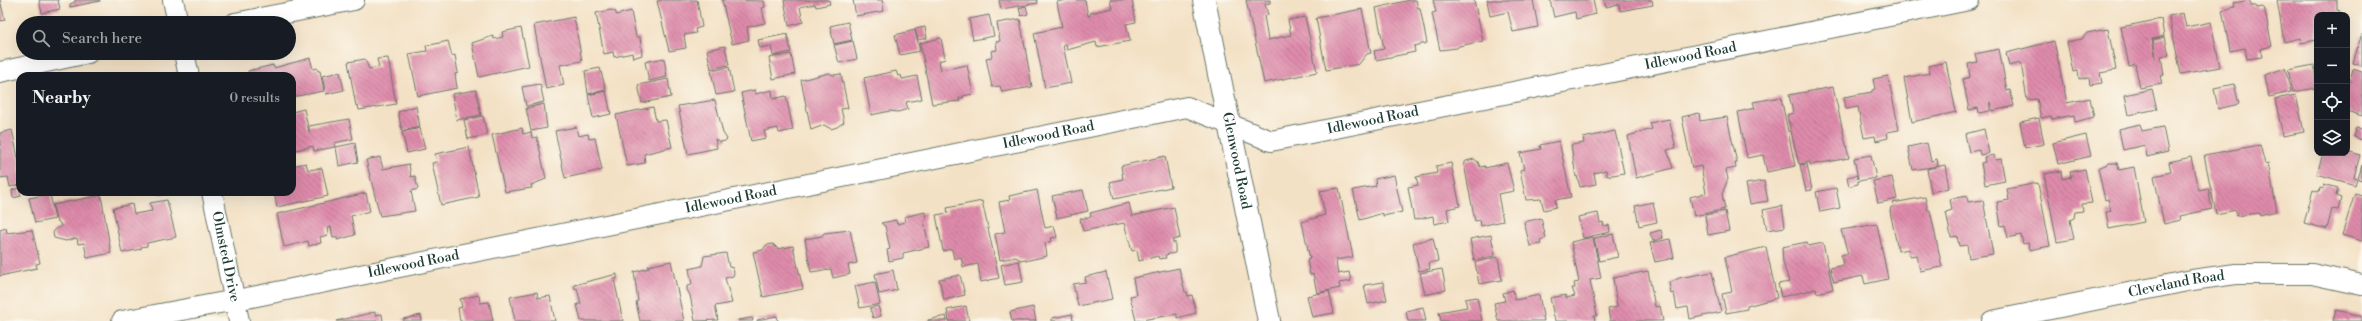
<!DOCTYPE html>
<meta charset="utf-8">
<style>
:root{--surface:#171b24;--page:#242831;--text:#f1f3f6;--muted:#9ea1a6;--line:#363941}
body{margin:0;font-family:"Libre Bodoni",serif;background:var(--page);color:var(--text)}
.controls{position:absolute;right:12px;top:12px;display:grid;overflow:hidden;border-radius:8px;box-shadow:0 4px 16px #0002}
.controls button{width:36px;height:36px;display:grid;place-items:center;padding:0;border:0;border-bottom:1px solid var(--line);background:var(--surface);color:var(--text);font:20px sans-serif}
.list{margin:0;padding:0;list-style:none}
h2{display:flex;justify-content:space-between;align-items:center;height:52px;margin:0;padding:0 16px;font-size:17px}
h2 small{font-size:13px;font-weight:400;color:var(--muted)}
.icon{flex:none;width:22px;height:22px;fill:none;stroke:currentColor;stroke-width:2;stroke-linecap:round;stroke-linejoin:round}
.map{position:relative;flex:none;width:2362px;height:321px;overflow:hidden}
.search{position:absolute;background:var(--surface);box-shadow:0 4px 16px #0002;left:16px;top:16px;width:280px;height:44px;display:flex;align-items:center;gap:10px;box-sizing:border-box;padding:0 14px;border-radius:22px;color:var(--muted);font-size:15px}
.panel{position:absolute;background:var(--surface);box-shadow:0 4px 16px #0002;left:16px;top:72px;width:280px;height:124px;border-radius:12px}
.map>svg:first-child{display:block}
</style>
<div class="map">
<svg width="2362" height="321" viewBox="0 0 2362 321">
<defs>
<pattern id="building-back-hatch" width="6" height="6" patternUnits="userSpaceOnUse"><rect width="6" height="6" fill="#df8bab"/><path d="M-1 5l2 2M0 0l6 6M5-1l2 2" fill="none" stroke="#b4738c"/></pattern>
</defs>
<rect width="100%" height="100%" fill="#fbf7ec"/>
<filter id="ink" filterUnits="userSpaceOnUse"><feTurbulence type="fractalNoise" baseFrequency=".025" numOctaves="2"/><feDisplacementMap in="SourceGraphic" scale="8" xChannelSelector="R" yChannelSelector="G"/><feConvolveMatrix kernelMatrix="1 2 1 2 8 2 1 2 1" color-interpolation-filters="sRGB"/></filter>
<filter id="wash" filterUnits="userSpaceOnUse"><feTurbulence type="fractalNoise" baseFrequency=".012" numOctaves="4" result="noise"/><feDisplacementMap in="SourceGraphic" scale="16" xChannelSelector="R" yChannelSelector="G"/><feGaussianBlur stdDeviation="0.9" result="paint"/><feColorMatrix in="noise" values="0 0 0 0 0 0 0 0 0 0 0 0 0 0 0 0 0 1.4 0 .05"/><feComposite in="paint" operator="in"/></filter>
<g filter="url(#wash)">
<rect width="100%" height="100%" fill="#f3e1c5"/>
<g id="blocks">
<!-- building -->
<path fill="url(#building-back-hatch)" d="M0,0L5,20L0,21Z
M39,0H58L60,9L42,13Z
M75,0H100V1L70,7V4L75,2Z
M662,0H697L702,27L695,29L696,33L684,35L686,48L669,51L657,1Z
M722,0L764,1L765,7L762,8L765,23L747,27L749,40L732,44Z
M784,0H829L830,4L816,7L815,4L800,7L803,22L789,26Z
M853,0H882L884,11L856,16Z
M999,0H1037L1038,3L1001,9Z
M1066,0H1085L1088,16H1090V13L1112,8L1110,0H1132L1136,22L1126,24L1130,41L1097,47L1096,42L1067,50L1066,44L1063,45L1071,83L1045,88L1034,33L1062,27L1057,2Z
M1246,0H1270V3L1265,4L1268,15L1264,16L1268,40L1291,35L1288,20L1305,17L1317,72L1264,83Z
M1410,0H1416L1418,8H1420L1427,43L1414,46L1415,52L1376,60L1374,51L1384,49L1376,8Z
M1433,0H1474L1483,41L1459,46L1457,48L1440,50L1432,13L1436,12Z
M1487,0H1533L1538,27L1513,32L1508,12L1490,16Z
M1550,0H1593L1596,14L1576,19L1575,12L1554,17Z
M1604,0H1652L1653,5L1620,11L1619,4L1606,7Z
M2249,0L2252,6H2256L2257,8L2264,7L2272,46L2260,49L2262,57L2247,59L2245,48L2230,51L2222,10L2235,7L2234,3Z
M2277,0H2337V10L2340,11L2339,15H2317V40L2301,43L2300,38L2284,42Z
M1026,6L1028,14L1021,16L1019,8Z
M1362,9L1371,53L1367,54L1359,64L1326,70L1316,18Z
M611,10L616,12V15L631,11L636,37H640L642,55L633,58L632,53L614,57L613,52L604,54L596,13Z
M2183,13L2186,27L2211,22L2220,67L2181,74L2169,16Z
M989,15L994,36L973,40L969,19Z
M574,17L582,61L560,65L564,85L546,89L534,25Z
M1020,19L1032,87L1002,92L1000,86L992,87L986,58L992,57L991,51L997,50L996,42L1000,41L997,23Z
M2161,19L2164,36L2152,39L2156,58L2153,40L2165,37L2169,55L2161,56L2164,75L2160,76L2162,84L2140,88L2135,64L2129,66L2121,27Z
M848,22L852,40L834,44L830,26Z
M925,27L927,38L918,40L915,29Z
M521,28L529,66L479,77L472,43L493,36L494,39L503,37L502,32Z
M2108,29L2116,70L2100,73L2102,83L2090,85L2089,77L2079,79L2078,71L2073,72L2067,42L2082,39L2087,33Z
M915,30L920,51L900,55L895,35Z
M2362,33V66L2353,63Z
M787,34L791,52L773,56L771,46L760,48L758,40Z
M941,38L945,59L939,61L941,70L967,65L973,94L963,96V98H959L960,101L932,104L920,43Z
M448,41L452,56L455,55L458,73L455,74L457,88L418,96L409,54L427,51L426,46Z
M853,41L857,59L839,63L834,45Z
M2054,41L2067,103L2090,98L2094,117L2075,122L2074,115L2052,119L2051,116L2041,118L2037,99L2027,100L2021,63L2009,66L2006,53Z
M725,46L729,65L711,69L707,50Z
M1999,49L2007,91L2010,90L2014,106L1992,111L1990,102V111L1979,113L1978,108L1969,110L1963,79L1970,77L1968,64L1977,62L1975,54Z
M791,54L795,74L773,79L769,58Z
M310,58L313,69L317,68L318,71H320L324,91L292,97V76H249L248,71L273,65L274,68Z
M388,58L396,104L359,110L358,105L356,106L348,62L365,59L369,69L379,67L377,59Z
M664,58L667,77L649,81L645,62Z
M1946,62L1956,112L1912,122L1904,78L1930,73L1929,66Z
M2314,65L2317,88L2293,92L2288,70Z
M729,67L734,92L716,95L711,71Z
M600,68L606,90L588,94L585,71Z
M2285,68L2291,92L2269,97L2265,75Z
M2353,69L2362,72V116L2347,111V91Z
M896,71L898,76L901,75L902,79L917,76L922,99L906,102L908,109L898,112L890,111L871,115L864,78Z
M340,72L344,90L326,94L322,76Z
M829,73L833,75L841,74L848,108L841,109L844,122L837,127L831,129L824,125L811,130L801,80Z
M1888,76L1899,130L1887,132L1888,138L1876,141L1875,136L1864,138L1858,107L1846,109L1844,97L1872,92V90L1875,89L1873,79Z
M668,79L671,97L642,103L638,85Z
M540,84L544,102L526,106L522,87Z
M2234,84L2239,104L2218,109L2214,88Z
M1833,87L1849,158L1810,165V162L1799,164L1787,115L1793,113L1789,95Z
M2152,89L2157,109L2129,115L2125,95Z
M476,90L481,115L457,120L452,94Z
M755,90V94L772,90L773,99L786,96L793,130L779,133L778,128L764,131L766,138L751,141L741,93Z
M606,91L611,114L593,118L588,95Z
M2296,95L2304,132L2283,136L2275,99Z
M1781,97L1795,166L1767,172L1763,155L1747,158L1738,112L1755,108L1753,102Z
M715,100L723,133L727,139L725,141L720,142L715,139L717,148L688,154L678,106Z
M544,104L547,128L531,131L526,108Z
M416,106L420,127L402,131L398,112Z
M653,107L656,121L666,120L672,147L644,154L645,163L627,166L616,115Z
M304,109L309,132V126L349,119L353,139L334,143L335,147L314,151L313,146L292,151V112Z
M1699,113L1700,121L1727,117L1737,163H1735L1736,168L1726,170L1728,179L1722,194L1725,209L1694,216L1690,197L1706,193L1701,166L1692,168L1682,117Z
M483,116L487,135L468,139L464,120Z
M2039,118L2044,144L2025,148L2020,122Z
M1669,119L1676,148L1667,150L1673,168L1636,178L1628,136L1652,129L1650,123Z
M2140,124L2142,131L2163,127L2168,152L2147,157L2145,145L2123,150L2119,129Z
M576,127L578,136L588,134L589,139L595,138L602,170L565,178L555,131Z
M420,128L425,149L407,153L402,132Z
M522,128L523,134L531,132L532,138L537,137L546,179L531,185L532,188L505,192L492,135Z
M2356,128L2362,129V140L2353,137Z
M1984,129L1989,153L1980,155L1979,150L1969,152L1965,134Z
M12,130L20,167V185L10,187L8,177L0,178V133Z
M1615,131L1624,173L1607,176L1606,170L1594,173L1596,184L1580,187L1577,176L1576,177L1571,145L1584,143L1583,138Z
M2086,135L2091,156L2058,164L2053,143Z
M1559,141L1571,197L1555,200L1556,207L1544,210L1541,199L1526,200L1520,170L1524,169L1520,153L1541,149L1540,145Z
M355,143L358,162L339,166L336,147Z
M1927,143L1931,161L1937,159L1938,166L1913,170L1908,147Z
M2260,145L2265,164L2268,163L2277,211L2259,215V213L2236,216V210L2216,214L2204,155Z
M469,147L479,197L441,205L432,163L437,162L435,154Z
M2347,151L2360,155L2354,177L2357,178L2355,185L2317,174L2323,153H2347Z
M1871,155L1876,178L1858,181V184L1849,186L1847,177L1857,175L1858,179L1854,158Z
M1994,155L1995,160L2001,159L2005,181L1985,185L1981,163L1985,162L1984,157Z
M1165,156L1171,187L1114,199L1110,182L1123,179L1121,166Z
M380,157L383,169L409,164L411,177L415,176L418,189L411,191L415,211L380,216L366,160Z
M2191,157L2198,190L2208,188L2212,209L2180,216L2181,220L2164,224L2154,176L2171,172L2169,162Z
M1474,159L1478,162L1480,167L1485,166V168L1507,163L1514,191L1498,194L1503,221L1481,226L1480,220L1475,221L1464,164L1466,161Z
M306,163L308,170L322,168L328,196L277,207L274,192H292V166Z
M1451,163L1460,206L1447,209L1449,221L1434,224L1433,216L1414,220L1408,187L1418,185L1416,177L1437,173L1436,166Z
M2110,163H2117L2119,170L2134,167L2144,222L2109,229L2106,212L2111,211L2108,199L2105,200L2098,168Z
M1807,164L1812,190L1806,191L1800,165Z
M1945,165L1949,188L1931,192L1927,169Z
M2362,165V180L2358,179Z
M2085,169L2092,203L2082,204L2083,211L2075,212L2074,218L2070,220L2074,239L2057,242L2044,174L2061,171L2062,179L2071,177L2070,172Z
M1394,175L1402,212L1383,216V213L1360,220L1353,190L1376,186L1375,179Z
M1892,177L1897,199L1878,203L1873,181Z
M1764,181L1768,201L1750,204L1746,184Z
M2038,183L2050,246L2029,250L2028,243L2023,244L2021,235L2008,238L2005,225L2001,226L1997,202L2009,200L2007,189Z
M2324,184L2338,188L2336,196L2341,198L2338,210L2332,209L2327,229L2304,223L2313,190L2319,192L2320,187L2323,188Z
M19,188L21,196L13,198L12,190Z
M1339,188L1353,257L1336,260L1337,269L1338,274L1349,272L1351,281L1339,283L1340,288L1317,293L1313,274L1310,275L1307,260L1310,259L1302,222L1325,215L1320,191Z
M1836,188L1840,208L1820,212L1816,192Z
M1037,190L1045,228L1054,226L1057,237L1051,238L1052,241L1045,243L1047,256L1025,261V259L1020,260L1016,257L1000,260L995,234L1005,232L999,202L1010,200L1009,196Z
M1083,190L1088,211L1057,218L1052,196Z
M158,192H168V193L159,195Z
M366,193L370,211L351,216L355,235L337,240V237L333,238L331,227L327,228L328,235L320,237L321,243L309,246L308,241L284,247L277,214Z
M2355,193L2362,195V241L2342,235Z
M50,194L55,219L35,223L29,198Z
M101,195L111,253L87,258L84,243L78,244L77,238L66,241L54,238L53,233L55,229L61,227L60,223L56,220L53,205Z
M1967,196L1968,202L1983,200L1993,254L1969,258L1967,245L1959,246L1957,236L1951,237L1946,212L1952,210L1950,199Z
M1925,197L1928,210H1930L1942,267L1920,271L1917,255L1910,256L1909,249L1898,251L1890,211L1891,207H1894L1893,203Z
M167,200L176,237L147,243V246L141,247V249L122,253L113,208L132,204L134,214L152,211L150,203Z
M982,201L999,278L981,282L978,264L963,267L961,257L954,259L952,249L943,251L936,215L948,213L947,208Z
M1653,202L1657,222L1639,226L1635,206Z
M1129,203L1132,216L1174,207L1180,238L1172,240L1173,243L1175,242V253L1165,255L1166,258L1159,259L1158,256L1139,261L1137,250L1132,251L1124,223L1083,231L1080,219L1091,217L1090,213Z
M1782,206L1785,227L1767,230L1763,210Z
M1725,211L1729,231L1708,235L1705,215Z
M925,212L926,220L924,221L929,247L903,253V258L889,261L887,250L890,249L885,226L881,223L896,220L897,224L905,222L904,217Z
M1598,213L1600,223L1603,222L1604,226L1609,225L1610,232L1583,238L1578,217Z
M1541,218L1546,238L1540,240L1541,244L1530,246L1524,222Z
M1877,224L1888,279L1865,284L1863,276L1834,282L1830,268L1843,265L1841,255L1848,254L1841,230Z
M6,228L7,233L32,230L40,263L36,264L37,268L0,276V230Z
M850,230L857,263L848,265L850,274L833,278L831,269L811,272L805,239L822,236L824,233Z
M1661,230L1663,238L1653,241L1650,233Z
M1613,234L1618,257L1599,261L1594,238Z
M1491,235L1495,256L1474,260L1470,239Z
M1593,237L1601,278L1590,280L1597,316H1594L1595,321H1555L1550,298L1566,295V298L1575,296L1572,288H1575L1574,283L1579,282L1571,242Z
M1433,238L1438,261L1429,263L1430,269L1419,271L1413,243Z
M1670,239L1674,258L1655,262L1650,243Z
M1807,242L1808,246L1823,243L1833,289L1817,293L1816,289L1781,297L1778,284L1789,282L1783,262L1782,247Z
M773,244L778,249L793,246L803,289L763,297L753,252L763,250L766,245Z
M1766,247L1777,298L1747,306V309L1726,313L1722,294L1732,292L1725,257Z
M726,253L729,267L733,268L734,273L733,276L725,278L732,303L715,306L718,320L695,321L690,295L687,290V286L692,285L689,269L702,266L704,256Z
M1498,257L1502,280L1479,284L1475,262Z
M671,261L684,321H640L636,302L638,301L634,272L649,268L648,266Z
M1019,261L1023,282L1005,285L1001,265Z
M1179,268L1185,292H1187L1188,296L1192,295L1196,313L1177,318V314L1136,321L1130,296L1136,295L1133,278Z
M1442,269L1446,290L1425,295L1420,273Z
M893,270L897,290L879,294L875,274Z
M1648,271L1655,307L1660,306L1663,321H1610L1608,309L1617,307L1613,278Z
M1106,272L1112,299L1078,306L1073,284L1086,282L1085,277Z
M1712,272L1721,312L1690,319L1688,307L1677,309L1674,293L1671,294L1669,283L1679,278Z
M617,274V279H614L623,321H581L577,304H581L577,288L575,289L574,285Z
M960,275L965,295L944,300L939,279Z
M875,282L880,304L860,308L855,286Z
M1383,282L1387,300L1368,304L1364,285Z
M1513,290L1515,300L1539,295L1544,321H1498L1494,303L1505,301L1503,293Z
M1329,291L1334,313L1312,317L1307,296Z
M537,292L538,298L550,296L555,321H515L510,297Z
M479,295L480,303L489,302L493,321H460L458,308L462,307L460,299Z
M1477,297L1482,321H1441L1439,312L1467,307L1465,299Z
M878,306L881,316L873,318L870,308Z
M966,306L969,321H949L947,310Z
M1033,307L1036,321H1012L1010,312Z
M1423,307L1426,321H1408L1406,311Z
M2336,310L2362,316V321H2333Z
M375,312V315L382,314L383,321H336Z
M1072,314L1073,321H1052V318Z
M421,315L422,321H404L403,319Z
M777,316L778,321H757V320Z
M946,316L947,321H928V320Z
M752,318L753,321H738V320Z"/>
</g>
</g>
<g filter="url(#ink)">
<use href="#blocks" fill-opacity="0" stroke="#697667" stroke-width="1"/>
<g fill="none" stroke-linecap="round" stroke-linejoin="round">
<defs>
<g id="minor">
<path d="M173,0L178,23"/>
<path d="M235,23L354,0"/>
<path d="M184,53L189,76"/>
<path d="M0,72L88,53"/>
<path id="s1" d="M212,192L239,321"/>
<path id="s2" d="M122,321L252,297L1187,107L1271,141L1969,0"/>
<path id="s3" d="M1992,321L2192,280L2236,274H2312L2362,285"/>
</g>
<g id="tertiary">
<path id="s4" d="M1204,0L1269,321"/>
</g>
</defs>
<!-- minor casing -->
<use href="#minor" stroke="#697667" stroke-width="22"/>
<!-- tertiary casing -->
<use href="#tertiary" stroke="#697667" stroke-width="24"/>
<!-- minor -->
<use href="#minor" stroke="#fff" stroke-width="20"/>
<!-- tertiary -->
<use href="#tertiary" stroke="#fff" stroke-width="22"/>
</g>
</g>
<g text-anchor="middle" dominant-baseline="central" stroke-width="3" stroke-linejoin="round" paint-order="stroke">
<!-- street labels -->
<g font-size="14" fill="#1f3d34" stroke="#fbf7ec">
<text stroke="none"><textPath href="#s2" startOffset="1605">Idlewood Road</textPath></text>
<text stroke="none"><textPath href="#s2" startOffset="1281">Idlewood Road</textPath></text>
<text stroke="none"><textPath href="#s2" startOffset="945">Idlewood Road</textPath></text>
<text stroke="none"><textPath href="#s4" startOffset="164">Glenwood Road</textPath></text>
<text stroke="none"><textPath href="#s2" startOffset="621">Idlewood Road</textPath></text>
<text stroke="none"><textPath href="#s1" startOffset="66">Olmsted Drive</textPath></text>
<text stroke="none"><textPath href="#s2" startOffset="297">Idlewood Road</textPath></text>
<text stroke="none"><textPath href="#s3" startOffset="188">Cleveland Road</textPath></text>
</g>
</g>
</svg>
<div class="controls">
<button>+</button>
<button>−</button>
<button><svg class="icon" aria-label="locate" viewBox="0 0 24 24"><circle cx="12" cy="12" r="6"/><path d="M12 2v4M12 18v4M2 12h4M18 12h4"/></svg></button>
<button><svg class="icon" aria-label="layers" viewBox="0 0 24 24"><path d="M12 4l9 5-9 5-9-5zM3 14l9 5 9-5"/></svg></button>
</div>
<div class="search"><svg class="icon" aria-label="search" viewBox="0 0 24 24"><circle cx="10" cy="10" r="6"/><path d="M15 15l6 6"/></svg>Search here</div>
<section class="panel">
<h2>Nearby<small>0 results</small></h2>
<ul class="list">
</ul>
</section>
</div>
